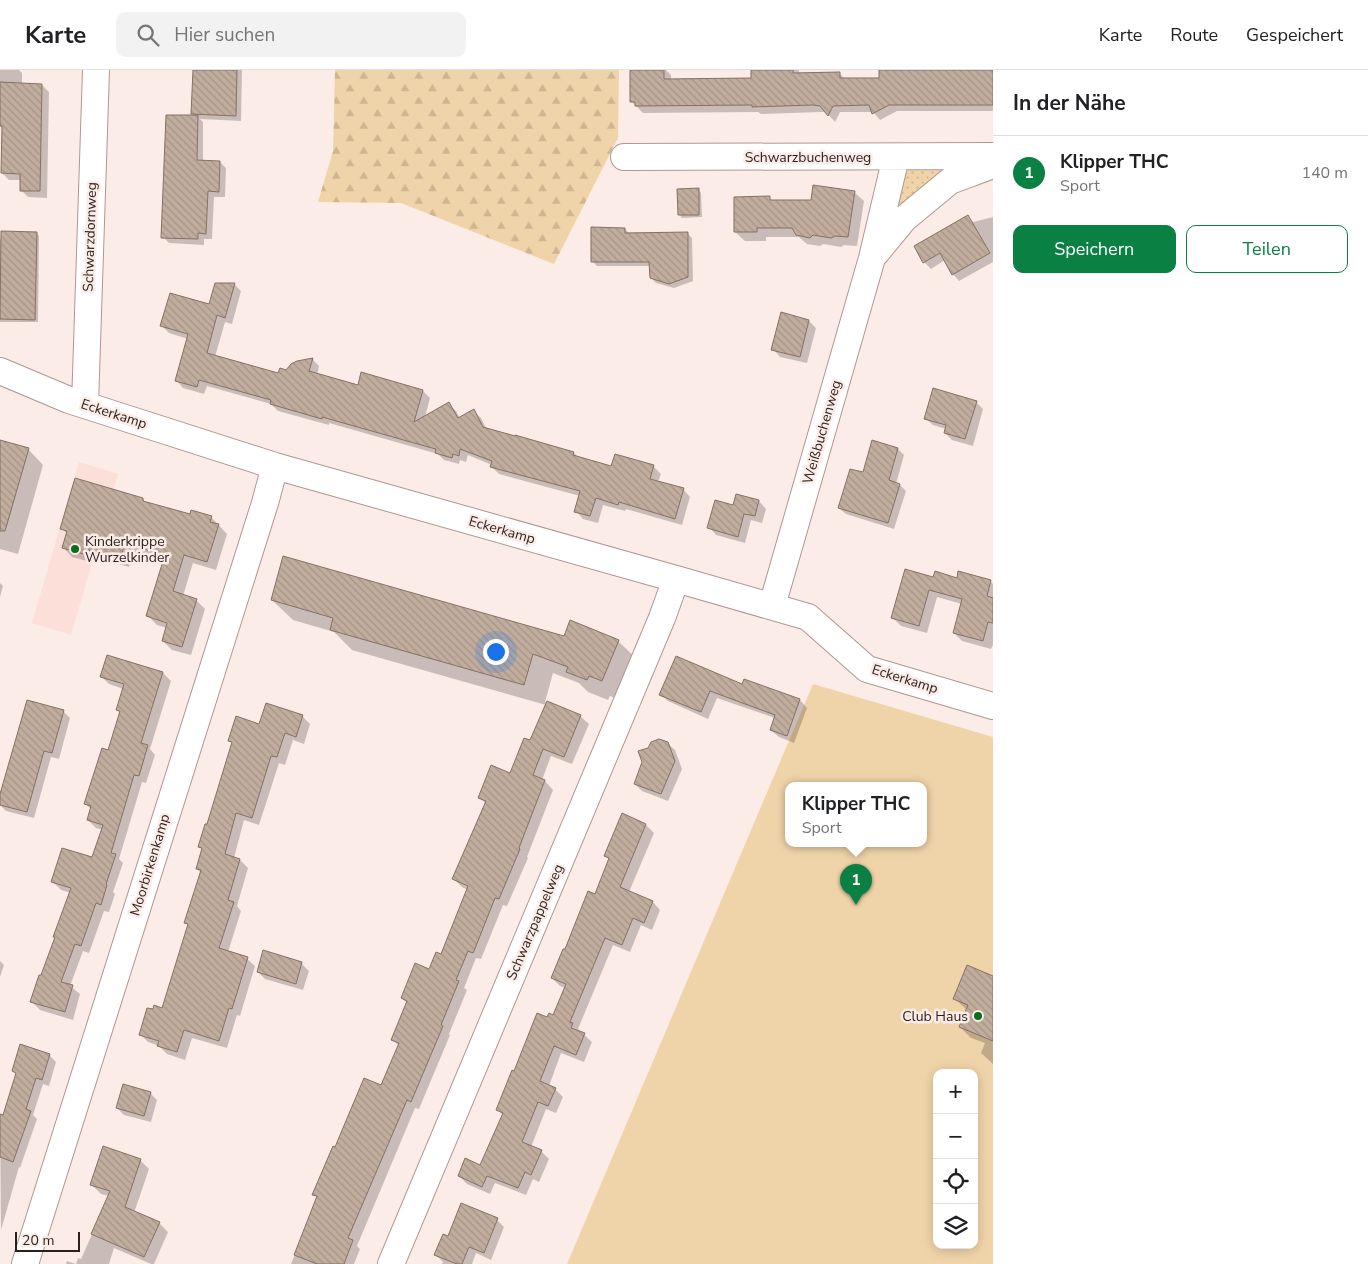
<!DOCTYPE html>
<html lang="de">
<meta charset="utf-8">
<style>
:root{--surface:#fff;--page:#f2f2f2;--text:#202124;--muted:#757577;--line:#e0e0e0;--accent:#0b8043}
body{margin:0;font-family:"Nunito Sans",sans-serif;background:var(--page);color:var(--text)}
.controls{position:absolute;right:15px;bottom:15px;display:grid;overflow:hidden;border-radius:10px;box-shadow:0 2px 12px #0003}
.controls button{width:45px;height:45px;display:grid;place-items:center;padding:0;border:0;border-bottom:1px solid var(--line);background:var(--surface);color:var(--text);font:25px sans-serif}
.scale{position:absolute;left:15px;bottom:12px;width:65px;box-sizing:border-box;padding-left:5px;border:2px solid #291f1d;border-top:0;font-size:14px;line-height:18px;white-space:nowrap;color:#291f1d;-webkit-text-stroke:4px #fcece7;paint-order:stroke}
.you{position:absolute;left:495px;top:581px;width:18px;height:18px;margin:-12px;border:4px solid #fff;border-radius:50%;background:#1a73e8;box-shadow:0 0 0 8px #1a73e833}
.badge{display:grid;place-items:center;width:32px;height:32px;border-radius:50%;background:var(--accent);color:#fff;font-size:16px;font-weight:700}
.pin{position:absolute;translate:-50% -41px;filter:drop-shadow(0 1px 2px #0008)}
.pin::after{content:'';position:absolute;top:26px;width:18px;height:15px;background:inherit;clip-path:polygon(0 0,100% 0,50% 100%)}
.popup{position:absolute;left:785px;top:712px;width:142px;height:65px;box-sizing:border-box;display:grid;place-content:center;border-radius:10px;background:var(--surface);filter:drop-shadow(0 1px 4px #0005);font-size:16px;white-space:nowrap;color:var(--muted)}
.popup b{font-size:19px;color:var(--text)}
.popup::after{content:'';position:absolute;left:50%;top:100%;margin-left:-10px;border:10px solid transparent;border-top-color:var(--surface)}
.list{margin:0;padding:0;list-style:none}
h2{display:flex;justify-content:space-between;align-items:center;height:65px;margin:0;padding:0 20px;font-size:21px}
h2 small{font-size:16px;font-weight:400;color:var(--muted)}
.list li{display:grid;grid-template-columns:32px 1fr auto;gap:15px;align-items:center;box-sizing:border-box;height:75px;padding:0 20px;border-top:1px solid var(--line)}
.list b{display:block;font-size:19px;white-space:nowrap}
.list p{margin:0;font-size:16px;white-space:nowrap;color:var(--muted)}
.list em{font-size:16px;font-style:normal;color:var(--muted)}
.actions{display:flex;gap:10px;padding:15px 20px}
.actions a{flex:1;padding:11px 0;border:1px solid var(--accent);border-radius:10px;text-align:center;font-size:18px;color:var(--accent)}
.actions .main{background:var(--accent);color:#fff}
.icon{flex:none;width:28px;height:28px;fill:none;stroke:currentColor;stroke-width:2;stroke-linecap:round;stroke-linejoin:round}
.map{position:relative;flex:none;width:993px;height:1194px;overflow:hidden}
header{display:flex;align-items:center;gap:30px;box-sizing:border-box;height:70px;padding:0 25px;background:var(--surface);border-bottom:1px solid var(--line)}
header strong{font-size:24px}
nav{display:flex;gap:28px;margin-inline-start:auto;font-size:18px}
.search{width:350px;height:45px;background:var(--page);display:flex;align-items:center;gap:12px;box-sizing:border-box;padding:0 18px;border-radius:10px;color:var(--muted);font-size:19px}
main{display:flex}
aside{flex:1;background:var(--surface)}
.map>svg:first-child{display:block}
</style>
<header>
<strong>Karte</strong>
<div class="search"><svg class="icon" aria-label="search" viewBox="0 0 24 24"><circle cx="10" cy="10" r="6"/><path d="M15 15l6 6"/></svg>Hier suchen</div>
<nav><a>Karte</a><a>Route</a><a>Gespeichert</a></nav>
</header>
<main>
<div class="map">
<svg width="993" height="1194" viewBox="0 0 993 1194">
<defs>
<pattern id="grass-dots" width="8" height="8" patternUnits="userSpaceOnUse" patternTransform="scale(1.25)"><rect width="8" height="8" fill="#f0d4a9"/><path d="M2 2h.1M6 6h.1" fill="none" stroke="#ceb691" stroke-width="1.8" stroke-linecap="round"/></pattern>
<pattern id="forest-firs" width="22" height="20" patternUnits="userSpaceOnUse" patternTransform="scale(1.25)"><rect width="22" height="20" fill="#f0d4a9"/><path d="M5 1l3.5 6h-7zM16 11l3.5 6h-7z" fill="#ceb691"/></pattern>
<pattern id="building-back-hatch" width="6" height="6" patternUnits="userSpaceOnUse" patternTransform="scale(1.25)"><rect width="6" height="6" fill="#c1ad9e"/><path d="M-1 5l2 2M0 0l6 6M5-1l2 2" fill="none" stroke="#a69488"/></pattern>
</defs>
<rect width="100%" height="100%" fill="#fcece7"/>
<!-- built -->
<path fill="#fcdfd8" d="M79,392L118,404L71,565L32,553Z"/>
<!-- grass -->
<path fill="url(#grass-dots)" d="M904,94L947,100L895,141Z"/>
<!-- forest -->
<path fill="url(#forest-firs)" d="M335,0H619L618,68L554,194L401,133L318,132L333,81Z"/>
<!-- pitch -->
<path fill="#f0d4a9" fill-rule="evenodd" d="M813,614L993,667V1194H567ZM788,716H924V774H788ZM937,1003H974V1175H937Z"/>
<!-- shadow -->
<path fill="#0003" d="M0,0H19L22,3V14L42,15L49,22L47,128L28,127L21,120V110H9L2,103L3,59L0,56Z
M194,0H242L241,51L200,49L203,52V91L220,92L226,98L225,127H214L212,169H204V175L169,173L163,167L195,46L193,44Z
M631,0H666L671,5V10L753,9L752,0H799V4H840L845,9H880V0H993V41H897L880,50L873,42H840L835,52L826,42H821L761,44L758,42L643,43L631,31Z
M698,119L701,123L702,147L682,148L679,144Z
M854,122L864,131L857,176L844,175L841,177L823,174L820,176L807,174L799,167H766V171H745L735,162L769,128L772,131H812Z
M968,147L973,152L993,147V192L959,211L953,204L945,190L931,199L924,192Z
M625,159L630,164L687,163L692,168L693,211L674,218L656,213L651,208V196H597L592,191Z
M36,163L39,166L38,252H0V169Z
M234,214L241,221L232,254L225,252L215,287L279,305L312,289L319,296L317,305L358,316L362,304L423,321L430,328L425,347L448,334L456,341L460,348L473,341L481,348L487,360L574,383L578,387L612,397L653,396L661,404L658,412L683,419L690,427L682,455L626,439L625,441L603,435L598,453L583,449L576,441L580,426L499,404L492,397V395L468,385L466,392L460,390L459,394L444,390L438,384L329,353V355L278,341L271,334L207,316L204,324L183,318L176,310L188,269L169,263L162,256L210,235Z
M809,251L816,258L807,293L780,287L773,279Z
M976,332L983,339L973,376L952,370L945,363L946,359L933,355L925,348Z
M0,372L28,379L43,395L18,484L0,479Z
M898,379L904,385L896,414L900,415L906,421L894,459L846,444L839,438L864,404Z
M143,429L147,434L190,446L211,447L227,464L216,500L193,493L183,526L196,530L205,539L191,585L172,580L163,571L167,558L157,555L148,546L163,494L158,488L133,482L129,497L97,488L95,493L72,487L64,478L67,464L62,458Z
M759,431L766,439L762,453L751,450L745,473L716,465L709,457L733,436Z
M934,509L990,511L993,514V575L991,579L962,571L954,563L962,534L937,527L927,563L901,556L893,548Z
M0,513L3,516L0,527Z
M272,530L565,567L618,571L639,591L623,631L610,626L608,630L588,622L579,613L553,603L545,632L580,646L589,654L572,694L551,686L542,710L545,711L553,720L527,787L528,788L507,836L503,835L481,889L476,888L464,918L467,920L449,964L450,965L419,1039L415,1038L357,1176L360,1179L354,1194H291L318,1128L314,1124L336,1079L382,1016L399,976L392,969L407,933L402,928L442,886L468,820L462,817L454,809L486,734L480,728L510,704L531,672L546,635L352,580L334,562L293,550Z
M163,603L171,611L150,679L155,685L146,713L142,712L119,789L123,793L113,822L115,824L109,842L104,841L89,883L83,881L70,916L80,924L73,950L40,940L32,932L42,907L71,823L61,820L53,812L93,789L103,760L96,758L88,750L91,739L85,734L109,682L121,644L117,640L123,619L109,614L101,606Z
M745,611L800,630L807,638L794,673L779,667L771,660L775,648L717,628L708,649L668,631L661,624L743,616Z
M63,641L70,648L59,689L51,687L34,748L6,741L0,735V729Z
M302,646L310,654L304,674L293,670L285,695L279,693L259,755L244,750L234,788L240,790L248,798L237,836L241,841L228,882L247,889L255,896L240,946L237,945L227,978L192,968L185,990L167,984L159,976L148,972L140,964L163,939L189,856L186,853L201,803L197,799L203,780L199,776L207,756L233,674L229,670L260,656Z
M667,673L675,680L682,699L668,731L642,721L635,714Z
M623,745L646,755L654,763L629,822L653,832L660,840L652,860L641,855L630,882L613,875L578,959L592,972L584,992L561,983L549,1016L555,1019L563,1027L556,1043L546,1039L531,1077L541,1081L549,1089L539,1112L533,1109L526,1125L495,1113L490,1124L467,1114L459,1106L481,1097L503,1045L498,1040L515,1003L548,949L554,947L566,918L560,916L552,908L565,881L595,825L609,789L606,786Z
M264,882L302,894L309,901L303,920L265,909L258,902Z
M0,891L4,895L0,907Z
M968,897L993,908V994L981,983L985,973L971,968L960,957L967,940L955,929Z
M49,985L56,992L49,1016L43,1014L33,1045L37,1049L20,1098L19,1097L1,1160L0,1045L4,1047L17,1004L13,1001Z
M150,1023L157,1030L151,1052L124,1045L117,1038Z
M140,1090L149,1099L134,1143L159,1153L168,1162L154,1194H151L114,1178L109,1194H66L67,1191L76,1194L78,1188L81,1189L109,1126L101,1124L92,1115Z
M497,1150L504,1157L491,1190L476,1183L472,1194H442L443,1192L436,1185Z"/>
<!-- building -->
<path fill="url(#building-back-hatch)" stroke="#847163" d="M193,0H237L236,46L191,44Z
M630,0H664V9L751,8V0H793V3L840,2V8H879V0H993V35H889L872,44L869,35L833,36L828,46L820,36L813,35L752,37V35L635,36V32H630Z
M0,12L42,14L40,121H20V104L1,103L2,56H0Z
M166,45H198L197,90L220,91L219,122L208,121L206,164L198,163V169L161,168Z
M813,115L855,121L848,167L835,166L831,168L813,165L810,168L796,165L792,158H757V162H734V127L770,126V130H811Z
M699,118V145H678L677,119Z
M968,145L990,183L952,205L940,183L923,193L914,176Z
M591,157L625,158V163L688,162V207L669,214L650,208L649,192H591Z
M1,161L37,162L35,250L0,249Z
M215,213H235L225,248L217,245L207,283L278,303L280,298L286,300L291,294L297,291L313,288L309,301L358,315L361,302L423,320L414,352L449,332L458,348L474,339L483,357L515,366V365L574,382L573,385L611,396L615,384L654,395L650,409L684,418L675,449L619,432L618,435L596,428L590,446L574,442L580,421L490,397L492,391L460,379L459,386L453,384L452,388L435,383L436,379L432,378L322,347V349L270,334L271,330L199,310L197,317L175,311L188,264L160,256L170,223L209,234Z
M781,242L809,250L800,287L771,280Z
M933,318L977,331L965,369L944,363L946,355L924,349Z
M0,370L29,378L5,461H0Z
M872,370L898,378L889,410L900,414L888,453L838,438L850,399L863,402Z
M75,408L143,428V431L190,444L191,440L212,446L210,452L219,454L207,492L184,485L173,521L197,529L182,577L162,571L167,553L146,546L163,491L156,489L158,483L125,474L120,489L88,480L87,485L62,478L67,461L60,459Z
M736,424L759,430L755,446L744,444L738,467L707,458L715,430L733,435Z
M283,486L564,566L570,550L619,570L602,611L589,606L587,610L566,602L568,597L533,584L524,615L330,560L333,548L271,530Z
M905,499L933,507L935,501L957,508L958,501L991,510L987,526L993,528V553L988,552L983,571L953,563L962,529L929,520L919,556L891,548Z
M107,585L163,602L141,673L148,675L139,706L134,705L111,783L116,784L106,814L107,815L101,835L96,833L81,876L75,874L61,912L73,915L65,942L30,932L39,905H41L55,867H53L71,818L51,812L62,778L92,787L103,755L87,750L91,736L84,734L102,678L108,680L120,641L116,640L124,614L100,607Z
M676,586L742,614L744,609L800,629L787,666L770,660L775,645L710,621L701,642L659,625Z
M27,630L64,640L52,683L44,681L27,742L0,735V724Z
M547,631L581,645L564,687L543,679L533,705L545,710L519,778L520,779L499,829L495,828L474,881L473,883L468,881L456,910L459,911L441,955L443,956L411,1032L407,1030L348,1168L353,1170L344,1194H317L294,1185L317,1126L312,1125L333,1076L335,1077L364,1008L381,1015L399,973L391,970L407,931L401,928L415,893L429,899L436,882L441,884L468,816L452,809L486,731L478,728L491,695L510,703L524,668L530,670Z
M266,633L303,645L296,667L285,663L277,687L271,686L252,748L236,743L225,784L240,789L228,830L234,832L219,878L248,887L232,939L229,938L219,971L184,960L177,982L157,976L159,971L139,965L147,938L153,939L154,935L162,938L188,854L184,853L201,800L196,799L202,778L198,777L205,754H207L232,672L228,671L236,646L259,654Z
M659,669L668,672L675,691L661,724L634,714L642,692L638,681L648,678L651,672Z
M622,743L646,754L620,817L653,831L644,853L633,848L622,875L605,868L570,952L573,953L571,958L585,963L576,985L554,976L540,1011L556,1018L548,1036L538,1032L522,1072L542,1080L531,1105L525,1102L518,1118L487,1106L482,1117L458,1106L465,1088L480,1095L503,1043L496,1040L512,1000L514,1001L537,943L547,947L549,943L553,945L566,914L551,908L563,879H565L588,821L595,824L609,788L604,786Z
M263,880L302,892L296,914L257,902Z
M967,895L993,906V971L959,957L968,935L953,929Z
M20,974L50,984L42,1010L36,1008L26,1039L31,1041L13,1092L0,1087V1044L3,1045L16,1003L12,1001Z
M123,1014L151,1022L144,1046L116,1038Z
M103,1076L141,1089L125,1137L160,1152L144,1187L91,1164L110,1121L90,1115Z
M461,1133L498,1148L484,1183L469,1177L462,1194H457L434,1185L443,1164L448,1166Z"/>
<g fill="none" stroke-linecap="round" stroke-linejoin="round">
<defs>
<path id="minor" d="M624,87L993,86
M876,183L904,149L950,111L993,95
M0,301L69,330L275,396L676,509L808,547L867,599L993,636
M85,335L96,0
M772,536L872,188L896,87
M25,1194L265,433L275,396
M391,1194L662,548L676,509"/>
</defs>
<!-- minor casing -->
<use href="#minor" stroke="#b09791" stroke-width="28"/>
<!-- minor -->
<use href="#minor" stroke="#fff" stroke-width="26"/>
</g>
<!-- markers -->
<g fill="#086f1e" stroke="#fcece7" stroke-width="2">
<circle cx="75" cy="479" r="5"/>
<circle cx="978" cy="946" r="5"/>
</g>
<g text-anchor="middle" dominant-baseline="central" stroke-width="5" stroke-linejoin="round" paint-order="stroke">
<!-- street labels -->
<g font-size="14" fill="#291f1d" stroke="#fcece7">
<text x="808" y="87">Schwarzbuchenweg</text>
<text transform="translate(90 167) rotate(-88)">Schwarzdornweg</text>
<text transform="translate(114 344) rotate(18)">Eckerkamp</text>
<text transform="translate(822 362) rotate(-74)">Weißbuchenweg</text>
<text transform="translate(502 460) rotate(16)">Eckerkamp</text>
<text transform="translate(905 609) rotate(17)">Eckerkamp</text>
<text transform="translate(150 795) rotate(-73)">Moorbirkenkamp</text>
<text transform="translate(535 852) rotate(-67)">Schwarzpappelweg</text>
</g>
<!-- poi labels -->
<g font-size="14" fill="#291f1d" stroke="#fcece7" text-anchor="start">
<text x="85" y="471">Kinderkrippe<tspan x="85" dy="16">Wurzelkinder</tspan></text>
<text x="968" y="946" text-anchor="end">Club Haus</text>
</g>
</g>
</svg>
<div class="controls">
<button>+</button>
<button>−</button>
<button><svg class="icon" aria-label="locate" viewBox="0 0 24 24"><circle cx="12" cy="12" r="6"/><path d="M12 2v4M12 18v4M2 12h4M18 12h4"/></svg></button>
<button><svg class="icon" aria-label="layers" viewBox="0 0 24 24"><path d="M12 4l9 5-9 5-9-5zM3 14l9 5 9-5"/></svg></button>
</div>
<div class="scale">20 m</div>
<div class="you"></div>
<div class="pin badge" style="left:856px;top:835px">1</div>
<div class="popup"><b>Klipper THC</b>Sport</div>
</div>
<aside>
<h2>In der Nähe<small></small></h2>
<ul class="list">
<li><span class="badge">1</span><div><b>Klipper THC</b><p>Sport</p></div><em>140 m</em></li>
</ul>
<div class="actions"><a class="main">Speichern</a><a>Teilen</a></div>
</aside>
</main>
